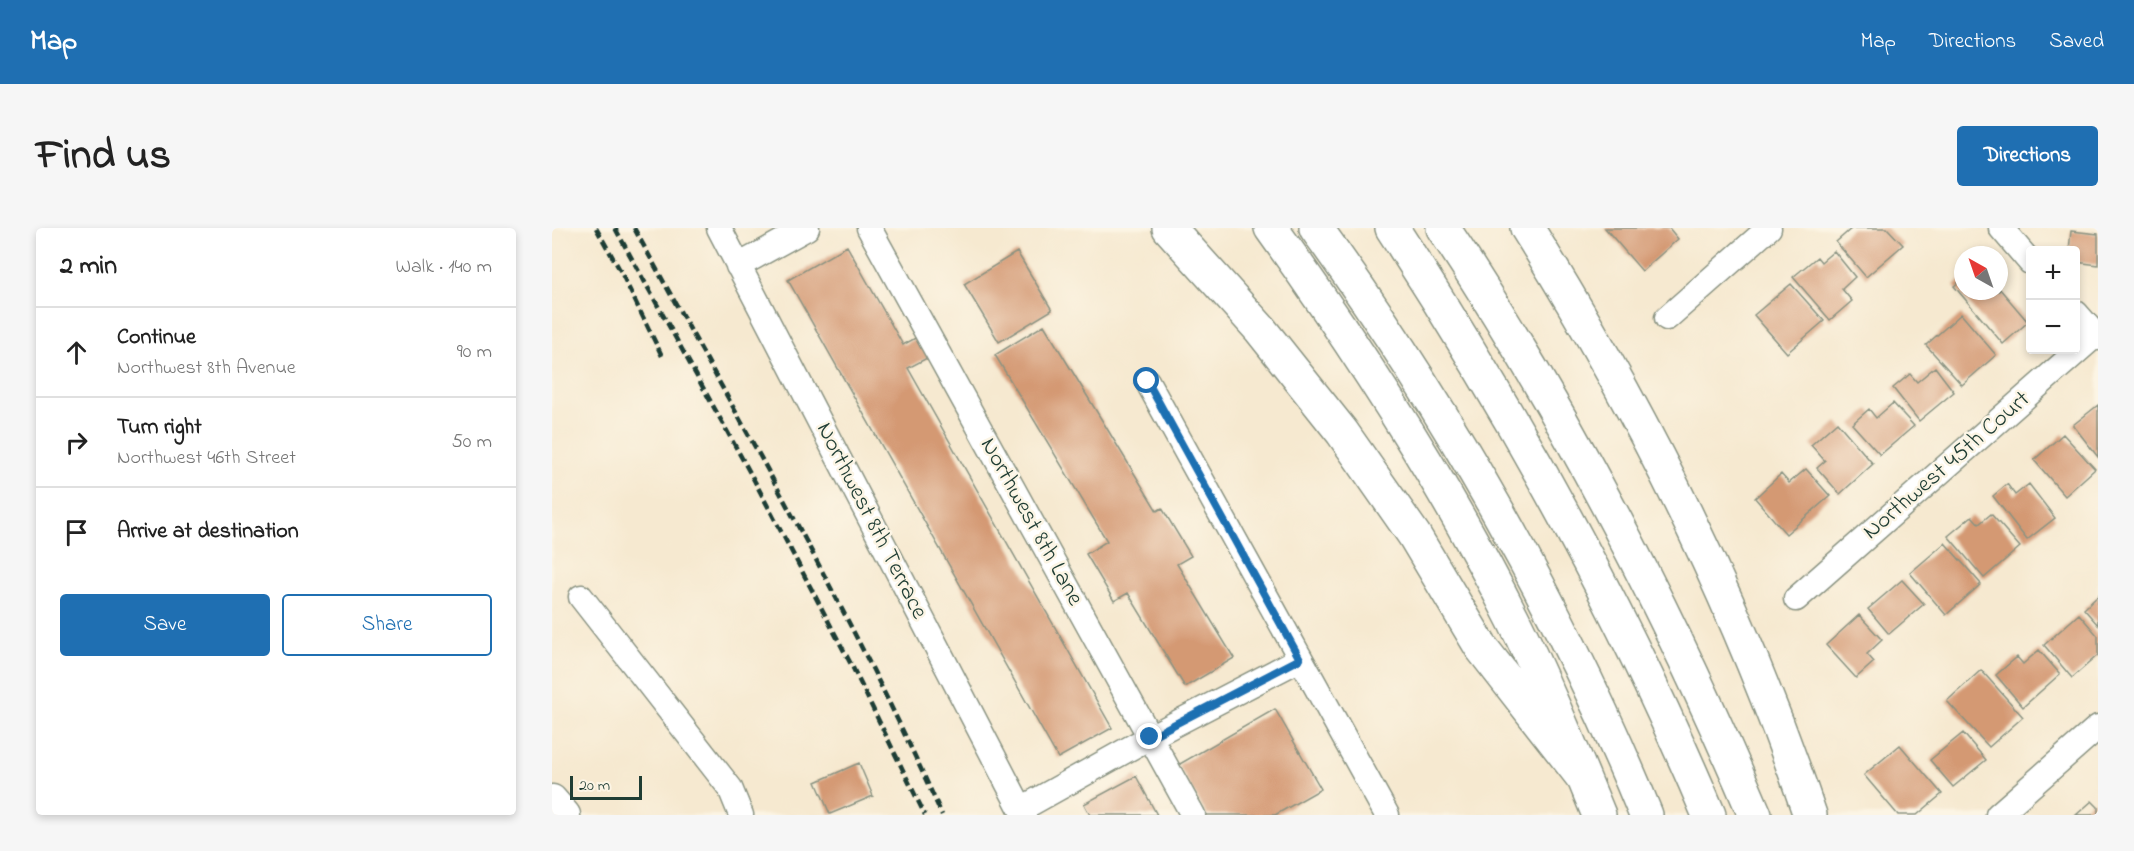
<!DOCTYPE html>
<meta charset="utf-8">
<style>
:root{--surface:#fff;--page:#f6f6f6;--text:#222;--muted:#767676;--line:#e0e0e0;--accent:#1f6fb2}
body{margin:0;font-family:"Indie Flower",sans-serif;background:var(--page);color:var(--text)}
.controls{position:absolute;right:18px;top:18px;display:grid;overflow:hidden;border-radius:6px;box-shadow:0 3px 9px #0003}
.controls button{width:54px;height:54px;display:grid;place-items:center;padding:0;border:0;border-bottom:2px solid var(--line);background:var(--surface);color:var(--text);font:30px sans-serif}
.compass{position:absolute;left:1402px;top:18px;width:54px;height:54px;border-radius:50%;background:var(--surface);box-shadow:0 3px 9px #0003;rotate:320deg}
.scale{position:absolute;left:18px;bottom:15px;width:72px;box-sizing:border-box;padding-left:6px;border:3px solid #1f3d34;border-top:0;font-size:16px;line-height:21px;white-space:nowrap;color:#1f3d34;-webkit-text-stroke:4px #fcf5e5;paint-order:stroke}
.stop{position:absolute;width:18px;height:18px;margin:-14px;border:4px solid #1f6fb2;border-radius:50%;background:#fff}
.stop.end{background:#1f6fb2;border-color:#fff;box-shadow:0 2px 6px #0008}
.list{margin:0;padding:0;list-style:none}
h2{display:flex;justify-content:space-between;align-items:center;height:78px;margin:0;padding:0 24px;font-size:26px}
h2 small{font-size:20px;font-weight:400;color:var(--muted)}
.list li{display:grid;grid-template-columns:39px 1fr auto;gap:18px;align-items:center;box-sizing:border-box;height:90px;padding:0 24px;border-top:2px solid var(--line)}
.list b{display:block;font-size:22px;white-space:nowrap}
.list p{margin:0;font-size:20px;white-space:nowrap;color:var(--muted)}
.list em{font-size:20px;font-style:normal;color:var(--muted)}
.actions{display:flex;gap:12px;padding:18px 24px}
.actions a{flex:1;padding:14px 0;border:2px solid var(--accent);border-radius:6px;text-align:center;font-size:21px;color:var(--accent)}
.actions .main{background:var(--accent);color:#fff}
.icon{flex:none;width:33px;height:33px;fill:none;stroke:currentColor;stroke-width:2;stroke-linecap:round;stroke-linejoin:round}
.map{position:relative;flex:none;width:1546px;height:587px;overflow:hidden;border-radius:6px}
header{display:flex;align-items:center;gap:36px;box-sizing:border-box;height:84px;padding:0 30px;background:var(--accent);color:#fff}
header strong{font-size:28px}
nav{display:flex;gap:33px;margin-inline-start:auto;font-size:21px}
.intro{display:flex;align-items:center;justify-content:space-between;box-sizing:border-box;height:144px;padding:0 36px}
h1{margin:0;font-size:42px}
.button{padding:15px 27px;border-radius:6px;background:var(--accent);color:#fff;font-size:21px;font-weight:700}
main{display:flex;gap:36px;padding:0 36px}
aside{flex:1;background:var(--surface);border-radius:6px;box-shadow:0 3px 9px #0003}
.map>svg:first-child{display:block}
</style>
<header>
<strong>Map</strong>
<nav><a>Map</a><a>Directions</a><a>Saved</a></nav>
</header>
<div class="intro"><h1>Find us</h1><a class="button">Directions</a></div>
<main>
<aside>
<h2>2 min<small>Walk · 140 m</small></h2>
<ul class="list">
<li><svg class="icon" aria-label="ahead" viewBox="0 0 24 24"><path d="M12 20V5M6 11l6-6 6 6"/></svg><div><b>Continue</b><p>Northwest 8th Avenue</p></div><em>90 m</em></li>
<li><svg class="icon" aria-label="right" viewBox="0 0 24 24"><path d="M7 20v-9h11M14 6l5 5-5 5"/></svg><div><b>Turn right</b><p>Northwest 46th Street</p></div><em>50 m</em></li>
<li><svg class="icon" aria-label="arrive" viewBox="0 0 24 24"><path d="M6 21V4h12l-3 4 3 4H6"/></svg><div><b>Arrive at destination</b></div></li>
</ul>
<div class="actions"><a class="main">Save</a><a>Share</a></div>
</aside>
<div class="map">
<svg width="1546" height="587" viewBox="0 0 1546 587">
<rect width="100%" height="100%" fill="#fcf5e5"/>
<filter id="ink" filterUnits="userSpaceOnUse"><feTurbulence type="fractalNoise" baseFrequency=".0167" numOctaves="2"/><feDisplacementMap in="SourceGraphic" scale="12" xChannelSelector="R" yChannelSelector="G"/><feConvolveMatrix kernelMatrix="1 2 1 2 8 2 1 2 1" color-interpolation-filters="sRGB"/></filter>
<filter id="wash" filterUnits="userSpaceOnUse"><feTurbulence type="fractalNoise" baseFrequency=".008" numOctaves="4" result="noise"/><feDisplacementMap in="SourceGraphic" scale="24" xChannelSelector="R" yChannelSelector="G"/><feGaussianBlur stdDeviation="1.35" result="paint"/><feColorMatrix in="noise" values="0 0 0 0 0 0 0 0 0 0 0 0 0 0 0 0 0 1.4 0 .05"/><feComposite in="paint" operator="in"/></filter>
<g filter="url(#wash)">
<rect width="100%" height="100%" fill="#f6e9d0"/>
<g id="blocks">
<!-- building -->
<path fill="#d49973" d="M1053,0H1117L1126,11L1090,43Z
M1300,0H1335L1351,17L1314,49L1284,14Z
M1519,3L1546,6V37L1524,34V22H1517Z
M295,18L351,117L367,108L379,128L356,140L560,500L506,530L236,52Z
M1282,23L1303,49L1290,61L1300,73L1278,92L1241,49L1265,29L1269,34Z
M465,24L500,82L447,114L412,56Z
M1411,51V63H1447V60L1476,94L1451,116L1402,58Z
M1239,56L1272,93L1235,125L1202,87Z
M1409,86L1444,127L1410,157L1374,117Z
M492,97L605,283L610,280L639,328L625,336L682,430L633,459L576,365L562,373L534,326L555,313L443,127Z
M1383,139L1402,164L1367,193L1341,160L1358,146L1365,154Z
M1341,175L1362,198L1328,227L1300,196L1317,181L1324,190Z
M1546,177V229L1521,197Z
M1285,194L1321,236L1288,266L1265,240L1273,233L1259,217Z
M1511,206L1543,241L1513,268L1482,232Z
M1254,241L1278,268L1234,306L1203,270L1229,246L1237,255Z
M1455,256L1463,267L1477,256L1503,290L1475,312L1441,268Z
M1439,286L1468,319L1432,350L1396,308L1420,288L1427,296Z
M1393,315L1429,356L1394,387L1358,345Z
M1350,352L1372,376L1337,406L1316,381Z
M1546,368V397L1532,381Z
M1527,386L1546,408V427L1520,450L1492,417Z
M1307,387L1330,412L1315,426L1322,434L1304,450L1274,417Z
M1487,422L1508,446L1471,479L1444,447L1465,429L1471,436Z
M1429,442L1471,489L1437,519L1395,473Z
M723,481L769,561L723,587H655L626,537Z
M1411,505L1434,532L1401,559L1378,532Z
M1348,517L1390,566L1365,587H1346L1312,547Z
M307,535L321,568L278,586L264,554Z
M584,548L605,587H538L532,576Z
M1540,573L1546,579V587H1524Z"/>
</g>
</g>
<g filter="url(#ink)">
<use href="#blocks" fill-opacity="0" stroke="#8a9382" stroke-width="1.5"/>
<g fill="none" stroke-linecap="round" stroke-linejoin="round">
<defs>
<path id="minor" d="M167,0L472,587
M317,0L641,587
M1449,0L1478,34
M186,38L255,0
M1524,85L1546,110
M1115,90L1217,0
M595,153L835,587
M29,369L178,560L189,587
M1244,371L1546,105
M469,581L598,509L748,431
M1446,587L1546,499"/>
<path id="major" d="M0,572L13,587"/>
<path id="highway" d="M617,0L708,101L790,204L862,307L929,419L1032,551
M719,0C808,124 892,254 961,391C993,455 1020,522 1047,587
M764,0C893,178 1011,384 1094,587
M840,0C962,187 1070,381 1157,587
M891,0C1014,185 1116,383 1203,587
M975,0C1091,185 1188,380 1258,587"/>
</defs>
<!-- minor casing -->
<use href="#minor" stroke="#8a9382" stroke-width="27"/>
<!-- major casing -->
<use href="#major" stroke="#8a9382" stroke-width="33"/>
<!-- highway casing -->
<use href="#highway" stroke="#8a9382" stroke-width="36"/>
<!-- minor -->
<use href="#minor" stroke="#fff" stroke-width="24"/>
<!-- major -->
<use href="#major" stroke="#fff" stroke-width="30"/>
<!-- highway -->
<use href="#highway" stroke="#fff" stroke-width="33"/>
<!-- rail -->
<path stroke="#1f3d34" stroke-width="4.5" stroke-dasharray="9 4.5" stroke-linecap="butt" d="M44,0L68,42L111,130
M63,0L202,252L301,440L373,587
M82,0C188,193 300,386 390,587"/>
</g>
</g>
<g fill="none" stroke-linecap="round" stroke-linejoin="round" filter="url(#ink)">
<!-- route -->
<path stroke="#1f6fb2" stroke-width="8" d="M595,153L748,431L598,509"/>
</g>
<g text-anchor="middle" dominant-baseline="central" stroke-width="5" stroke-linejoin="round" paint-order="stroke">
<!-- street labels -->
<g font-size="24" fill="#1f3d34" stroke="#fcf5e5">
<text transform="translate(1395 238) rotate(-41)">Northwest 45th Court</text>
<text transform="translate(319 293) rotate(63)">Northwest 8th Terrace</text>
<text transform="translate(479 294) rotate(61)">Northwest 8th Lane</text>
</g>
</g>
</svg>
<div class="controls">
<button>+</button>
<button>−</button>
</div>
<svg class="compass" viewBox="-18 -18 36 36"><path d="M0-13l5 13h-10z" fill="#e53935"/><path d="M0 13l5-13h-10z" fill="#767676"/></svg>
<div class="scale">20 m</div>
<div class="stop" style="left:595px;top:153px"></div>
<div class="stop end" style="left:598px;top:509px"></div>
</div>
</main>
